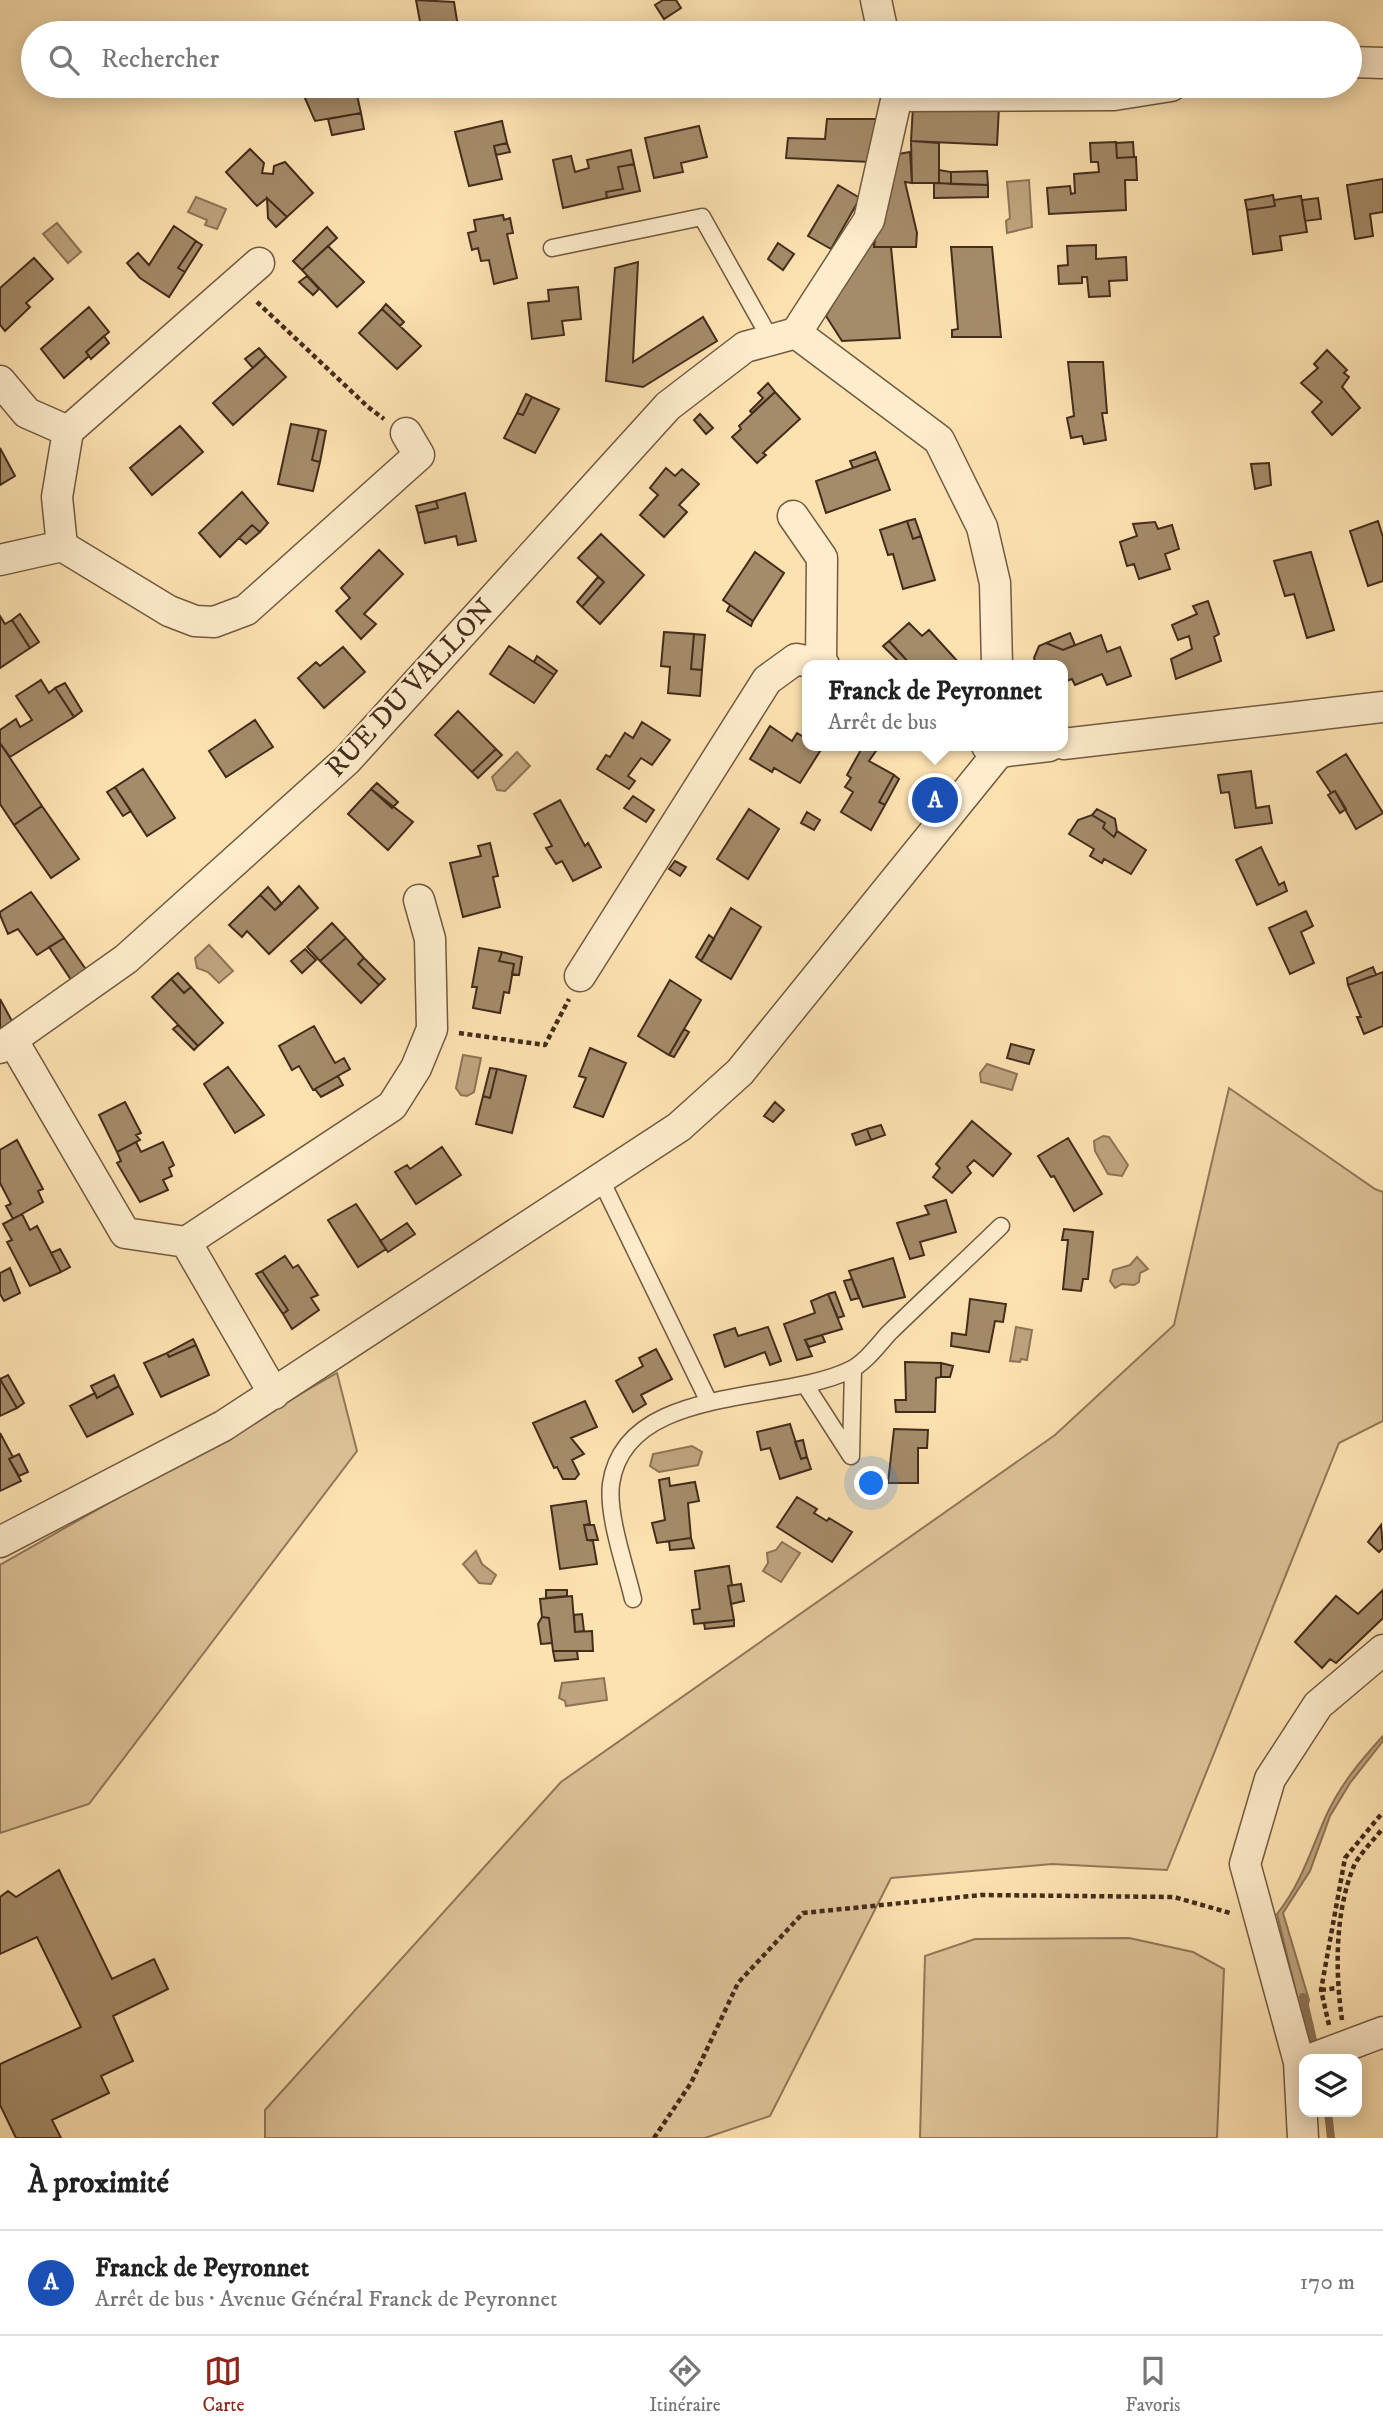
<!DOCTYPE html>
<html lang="fr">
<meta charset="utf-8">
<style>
:root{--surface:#fff;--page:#f6f6f6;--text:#222;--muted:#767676;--line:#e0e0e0;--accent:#8f2418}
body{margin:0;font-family:"IM FELL DW Pica",serif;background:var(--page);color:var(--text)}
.controls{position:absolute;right:21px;bottom:21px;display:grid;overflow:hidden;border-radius:14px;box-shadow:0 4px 18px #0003}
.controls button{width:63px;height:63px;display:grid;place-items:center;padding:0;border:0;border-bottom:2px solid var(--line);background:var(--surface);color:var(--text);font:35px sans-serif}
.you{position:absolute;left:872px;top:1484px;width:24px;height:24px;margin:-18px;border:5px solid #fff;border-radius:50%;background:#1a73e8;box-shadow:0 0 0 10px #1a73e833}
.badge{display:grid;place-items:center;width:46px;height:46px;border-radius:50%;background:var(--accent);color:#fff;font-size:23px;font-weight:700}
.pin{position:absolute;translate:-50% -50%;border:4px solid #fff;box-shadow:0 2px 7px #0006}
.popup{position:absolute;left:802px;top:660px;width:266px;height:91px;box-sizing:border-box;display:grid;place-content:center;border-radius:14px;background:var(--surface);filter:drop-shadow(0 2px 5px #0005);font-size:23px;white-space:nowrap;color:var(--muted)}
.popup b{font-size:26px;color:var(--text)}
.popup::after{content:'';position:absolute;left:50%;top:100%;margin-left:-14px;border:14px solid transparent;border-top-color:var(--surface)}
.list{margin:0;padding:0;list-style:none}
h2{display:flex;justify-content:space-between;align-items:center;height:91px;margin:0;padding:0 28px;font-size:30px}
h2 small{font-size:23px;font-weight:400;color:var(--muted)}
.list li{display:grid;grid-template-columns:46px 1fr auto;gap:21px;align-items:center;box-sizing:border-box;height:105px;padding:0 28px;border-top:2px solid var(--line)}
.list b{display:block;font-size:26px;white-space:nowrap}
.list p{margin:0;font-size:23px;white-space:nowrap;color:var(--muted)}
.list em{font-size:23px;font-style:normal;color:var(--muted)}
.icon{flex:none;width:38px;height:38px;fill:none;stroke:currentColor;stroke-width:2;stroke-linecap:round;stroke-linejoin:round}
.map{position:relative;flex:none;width:1383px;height:2138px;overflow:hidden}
.search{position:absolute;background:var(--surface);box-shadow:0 4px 18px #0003;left:21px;right:21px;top:21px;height:77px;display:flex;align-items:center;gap:18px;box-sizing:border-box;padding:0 24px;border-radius:38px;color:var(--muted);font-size:26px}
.sheet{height:196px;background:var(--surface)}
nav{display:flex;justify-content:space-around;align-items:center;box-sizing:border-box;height:98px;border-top:2px solid var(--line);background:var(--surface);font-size:19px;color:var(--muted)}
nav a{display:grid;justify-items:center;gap:4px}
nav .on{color:var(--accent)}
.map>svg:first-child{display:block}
</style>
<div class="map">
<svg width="1383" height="2138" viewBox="0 0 1383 2138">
<rect width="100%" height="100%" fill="#fde2b1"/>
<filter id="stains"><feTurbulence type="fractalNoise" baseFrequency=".00286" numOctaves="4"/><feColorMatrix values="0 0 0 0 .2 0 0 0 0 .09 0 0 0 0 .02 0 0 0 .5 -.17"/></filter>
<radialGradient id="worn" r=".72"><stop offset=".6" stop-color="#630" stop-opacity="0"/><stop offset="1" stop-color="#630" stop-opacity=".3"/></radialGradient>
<!-- green -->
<path fill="#dec398" stroke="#91785a" stroke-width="2" d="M1229,1088L1375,1189L1383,1192V1421L1339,1443L1167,1870L1052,1864L891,1878L770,2116L705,2138H265V2110L561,1782L1055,1435L1174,1325Z
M337,1373L357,1451L89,1804L0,1833V1565Z
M1129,1938L1193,1952L1224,1969L1217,2138H920L925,1956L975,1939Z"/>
<!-- water -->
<path fill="#bea47e" stroke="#8d7457" stroke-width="2" d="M1029,180L1032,227L1007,233L1006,221L1010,218L1007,182Z
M196,197L226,209L217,229L205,225L207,220L188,212Z
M57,223L81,252L68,263L43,234Z
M517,752L530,766L505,791L497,790L492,777Z
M209,945L233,971L219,983L208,972L197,968L195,958Z
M463,1055L481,1058L474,1092L467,1096L461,1095L456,1088Z
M987,1064L1017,1074L1012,1090L981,1082L980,1073Z
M1103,1136L1109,1137L1128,1165L1122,1176L1108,1174L1095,1151L1094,1141Z
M1137,1257L1148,1269L1140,1273L1139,1282L1134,1285L1122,1284L1115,1288L1110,1281L1113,1270L1130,1265Z
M1016,1327L1032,1330L1027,1360L1021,1359L1020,1362L1010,1361Z
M692,1446L702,1452L698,1465L659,1472L650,1466L653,1454Z
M782,1542L800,1553L781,1582L763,1571L768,1563L767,1553L776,1550Z
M476,1551L482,1564L496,1575L491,1584L479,1583L463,1564Z
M604,1678L607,1700L566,1706L565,1701L559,1698L562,1683Z
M1383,1736V1741L1350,1783L1330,1816L1310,1871L1283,1913L1309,2000L1303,2021L1277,1914C1301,1884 1311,1850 1326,1816C1340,1785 1361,1760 1383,1736Z"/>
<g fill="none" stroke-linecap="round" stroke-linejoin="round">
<!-- stream -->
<path stroke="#8d7457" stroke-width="8" d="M1303,1997L1315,2049
M1328,2112L1331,2138"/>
</g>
<!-- building -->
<path fill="#a48b69" stroke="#442c1c" stroke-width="2" d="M416,0L454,2L459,33H418L416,28L421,27Z
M663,0H676L681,8L664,19L655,5Z
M322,86H355L361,113L315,121L304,96L323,92Z
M913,106L999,107L997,145L911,141Z
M361,113L364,129L332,135L328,119Z
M827,119H877L870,162L786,158L788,138L825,139Z
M502,121L507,143L494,146L502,179L469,186L455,132Z
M699,126L707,157L681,163L683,172L654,178L645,138Z
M911,141L939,143V183H912Z
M1116,142L1117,158L1136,157L1137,180H1125L1126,210L1049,214L1047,188L1070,186L1071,194L1075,193L1074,174L1099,172L1098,162H1091L1090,143Z
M1133,142L1134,157L1117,158L1116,143Z
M507,143L510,152L496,155L494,146Z
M250,149L264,163L262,173L273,174L274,166L285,162L313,193L287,217L267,198L257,206L226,172Z
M631,150L634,164L618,167L623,189L606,192L607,198L563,208L553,160L571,156L575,172L589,168L587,160Z
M910,152L912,183L905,182L917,233L916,247H874L886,156Z
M634,164L640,191L607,198L606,192L623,189L618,167Z
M939,170L951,172V184L939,183Z
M987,171L988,185L951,184V172Z
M1383,179V212L1370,214L1373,236L1355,239L1347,185Z
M934,183L988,185V197L934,198Z
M838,185L860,198L831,249L808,236Z
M1273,195L1275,206L1247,210L1245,200Z
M1301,196L1307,232L1280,236L1282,250L1253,254L1247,210L1275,206L1274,200Z
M267,198L287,217L276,227L268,218Z
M1318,198L1321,219L1305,221L1302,200Z
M503,215L504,220L510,218L513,233L507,234L517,278L494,284L489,260L481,261L478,248L472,250L468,233L476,231L474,220Z
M174,226L196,241L178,268L185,272L169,297L140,278L127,263L138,253L149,265Z
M327,227L337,238L302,270L293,261Z
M196,241L202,245L185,272L178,268Z
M778,243L794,254L783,270L768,259Z
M867,244H874V247H891L900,338L842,341L826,316Z
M1096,245V259L1126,257L1127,280L1109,281L1110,296L1089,297L1087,277H1082V283L1059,284L1058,266L1068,265L1067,246Z
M328,246L364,282L337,307L302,270Z
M951,247H992L1001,337H952V330L958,329Z
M34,258L53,279L26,303L30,307L5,331L0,325V288Z
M638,262L633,362L703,317L717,341L643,387L606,381L615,268Z
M307,276L319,289L313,295L299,282Z
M578,287L581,319L562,321L564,335L532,339L528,303L549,301L548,290Z
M386,304L404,322L400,326L382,309Z
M89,307L109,332L86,352L89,356L64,378L41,349Z
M382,309L421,346L397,369L359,333Z
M104,336L109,343L91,359L86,352Z
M259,348L266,356L253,368L245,359Z
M1327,350L1347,370L1344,373L1349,377L1342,387L1360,408L1332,435L1312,412L1322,402L1301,383L1318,368L1314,364Z
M266,356L286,377L233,425L213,403Z
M1068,362H1103L1107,413H1102L1106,440L1084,444L1082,436L1071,438L1067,418L1074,416Z
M768,383L775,392L752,413L750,411L763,398L758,393Z
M775,392L800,419L763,453L766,455L757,463L732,437L741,429L739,426Z
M526,394L532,397L523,415L517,413Z
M532,397L559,409L535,453L504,438L517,413L523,415Z
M700,414L713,428L706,434L694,420Z
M291,424L319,429L312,460L320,462L313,491L278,484Z
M180,426L203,452L152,495L130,468Z
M319,429L326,431L320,462L312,460Z
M0,448L15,476L0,485Z
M875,452L878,459L853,468L850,461Z
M878,459L890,490L826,513L816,481Z
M1269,463L1271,485L1255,489L1251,464Z
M666,468L675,476L682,469L699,484L679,505L687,512L664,537L640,515L658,495L650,488Z
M242,492L268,523L260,532L252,525L220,557L199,533Z
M465,493L476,541L458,545L456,536L425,543L418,513L438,508L436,501Z
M436,501L438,508L418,513L416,506Z
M915,519L921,536L913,539L907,521Z
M907,521L913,539L921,536L935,580L903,589L893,554L888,555L880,530Z
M1378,521L1383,537V581L1368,586L1350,531Z
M1155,522L1158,529L1172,525L1179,549L1165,554L1170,569L1139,579L1134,564L1127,566L1120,542L1137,536L1133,524Z
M252,525L260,532L246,544L239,538Z
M601,534L644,575L600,624L582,607L604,582L578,558Z
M379,550L403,574L364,614L376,624L361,639L336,611L350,598L341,588Z
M755,552L784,573L753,621L723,600Z
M1311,552L1334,630L1307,638L1294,594L1285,596L1274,561Z
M598,577L604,582L582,607L577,602Z
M1208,601L1219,634L1214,637L1221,661L1176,679L1171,659L1192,649L1189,636L1178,640L1172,625L1197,614L1193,606Z
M730,605L753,621L751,626L727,611Z
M20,614L39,642L30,648L12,620Z
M0,616L5,624L12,620L30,648L0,668Z
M909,623L922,636L929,630L960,664L911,665L889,641Z
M664,632L694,634L691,669L702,670L700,696L668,693L670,667L661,666Z
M1070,633L1075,645L1063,650L1046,643Z
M694,634L705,635L702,670L691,669Z
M1101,635L1107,652L1120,647L1131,676L1107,685L1102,674L1075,685L1072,679L1063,682V665L1036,664L1034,658L1039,646L1046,643L1063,650Z
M889,641L911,665H902L883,646Z
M509,646L554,675L534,703L490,674Z
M343,647L365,672L324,708L298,678L316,662L320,666Z
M537,656L557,671L554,675L534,662Z
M41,680L49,693L55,688L74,717L10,757L0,743V730L16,719L20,727L32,720L16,696Z
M65,683L82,711L74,717L55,688Z
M458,711L496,749L472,772L435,735Z
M255,720L273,747L226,777L209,751Z
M642,722L670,740L652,765L641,758L628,776L635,781L629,789L597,769L606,755L610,757L625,733L633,738Z
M770,726L792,741L797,733L807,739V746L822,748L800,783L774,768L772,772L750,759Z
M0,743L42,806L14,825L0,804Z
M863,746L878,748L869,761L894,775L879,802L885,805L871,830L841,812L853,792L845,787L851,778L847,775Z
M496,749L502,755L478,778L472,772Z
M1346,754L1383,813L1356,829L1335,791L1331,793L1317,772Z
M143,769L175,818L147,836L115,787Z
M1251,771L1256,808L1269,806L1272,823L1235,828L1229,792L1221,793L1218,775Z
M894,775L899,779L885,805L879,802Z
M377,783L398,802L392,808L371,789Z
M115,787L131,811L123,816L107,792Z
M371,789L413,822L388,850L348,814Z
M1335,791L1346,809L1340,813L1328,795Z
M633,796L654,810L646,822L624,808Z
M560,800L585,846L588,843L601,867L573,881L562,861L556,864L546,848L552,846L534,814Z
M42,806L79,859L51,878L14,825Z
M749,809L779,829L748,879L717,859Z
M1097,809L1115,819L1117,831L1114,837L1103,828L1105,823L1092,815Z
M807,812L820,820L814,830L801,823Z
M1092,815L1105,823L1103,828L1114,837L1117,831L1146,850L1131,874L1104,859L1102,863L1090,856L1094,849L1069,834L1078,820Z
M490,843L498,876L493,877L500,907L463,917L450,863L481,856L478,846Z
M1261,847L1279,885L1284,882L1287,891L1257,905L1236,860Z
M675,861L686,867L680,876L669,869Z
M299,886L318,908L269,954L247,931L242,937L229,925L260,895L275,910Z
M268,887L282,904L275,910L260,895Z
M31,892L64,938L37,955L18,929L8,934L0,915V912Z
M731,908L761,927L731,979L701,961Z
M1306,911L1313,926L1301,932L1314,963L1290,974L1269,928Z
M332,923L346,938L320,961L307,947Z
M709,935L714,939L701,961L696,957Z
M64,938L87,971L72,981L49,947Z
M346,938L364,958L358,964L379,985L361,1003L320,961Z
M479,948L502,952L499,961L514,964L509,993L504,992L500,1013L473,1008L477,987H472Z
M305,949L316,960L302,973L291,961Z
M502,952L522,957L519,975L512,974L514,964L499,961Z
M364,958L385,979L379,985L358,964Z
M1373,967L1376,975L1348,985L1347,978Z
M1383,972V1026L1364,1034L1357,1017H1361L1348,985Z
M178,973L191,987L184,993L171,979Z
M171,979L184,993L191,987L223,1023L198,1046L152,997Z
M670,980L701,1000L669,1055L638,1036Z
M0,999L13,1023L0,1029Z
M178,1025L198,1046L194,1050L173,1029Z
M314,1026L335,1063L344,1058L350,1069L313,1090L299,1066L292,1070L279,1046Z
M684,1029L689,1032L674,1057L669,1055Z
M1011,1044L1034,1050L1029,1064L1007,1058Z
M590,1048L626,1063L603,1117L574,1107L586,1078L579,1076Z
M228,1067L264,1115L235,1133L204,1084Z
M490,1068L497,1069L490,1098L483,1096Z
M497,1069L526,1076L512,1133L476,1124L483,1096L490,1098Z
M338,1076L343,1085L321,1097L315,1089Z
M125,1102L141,1133L136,1135L140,1140L117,1152L99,1115Z
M775,1102L784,1110L773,1122L764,1116Z
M972,1121L1011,1154L993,1176L974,1160L967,1167L971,1173L952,1193L933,1177L940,1168L936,1164Z
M881,1125L885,1135L871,1140L867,1129Z
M867,1129L871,1140L856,1145L852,1134Z
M1068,1138L1102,1194L1074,1211L1054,1176L1051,1177L1038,1156Z
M17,1140L43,1189L38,1191L43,1202L13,1219L6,1206L11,1204L0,1183V1150Z
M136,1142L141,1152L163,1142L174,1165L169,1168L172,1176L163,1180L168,1190L140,1202L117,1163L121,1161L117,1152Z
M442,1147L461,1175L416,1204L395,1172L407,1165L410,1169Z
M946,1200L956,1232L920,1242L924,1255L910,1259L897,1223L929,1214L925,1206Z
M356,1204L386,1249L358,1267L328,1220Z
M22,1214L30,1230L37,1226L61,1272L30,1286L7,1242L12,1240L3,1224Z
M407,1223L415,1234L388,1252L380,1241Z
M1064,1229L1093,1232L1088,1279H1083L1081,1291L1063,1289L1068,1240H1062Z
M60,1249L70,1267L61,1272L51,1253Z
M285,1256L293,1268L298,1265L318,1295L311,1298L319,1310L292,1329L283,1314L288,1310L262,1271Z
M893,1258L905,1297L863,1307L849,1271Z
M10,1268L20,1293L4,1301L0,1294V1273Z
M262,1271L288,1310L283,1314L256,1274Z
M852,1279L859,1298L851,1300L844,1281Z
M835,1292L844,1316L838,1318L828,1294Z
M828,1294L842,1329L805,1340L812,1356L797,1360L784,1324L815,1313L811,1301Z
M970,1299L1006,1304L1003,1322L995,1321L989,1352L951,1346L952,1333L966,1335Z
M768,1327L781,1361L770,1365L765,1352L725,1367L714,1335L735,1328L738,1336Z
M822,1335L825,1342L809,1347L805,1340Z
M193,1339L196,1345L169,1357L167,1353Z
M196,1345L209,1375L161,1397L144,1363L167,1353L169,1357Z
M656,1349L672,1379L641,1395L646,1404L633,1412L616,1381L643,1366L639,1358Z
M905,1362L941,1363V1377L936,1378L935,1412H896L895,1400H906Z
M941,1363L953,1366L950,1377H941Z
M8,1375L24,1403L17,1408L0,1379Z
M114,1375L119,1386L97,1398L91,1386Z
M0,1379L17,1408L0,1416Z
M119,1386L133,1414L87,1437L70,1406L95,1393L97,1398Z
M585,1401L597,1427L571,1438L584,1454L572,1460L579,1474L575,1479H563L557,1467L554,1468L533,1423Z
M790,1424L801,1459L807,1457L811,1469L780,1479L770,1448L761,1450L757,1432Z
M894,1429L928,1430L927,1448H918V1483H888Z
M0,1433L13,1457L9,1459L21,1481L0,1491Z
M803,1440L807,1457L801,1459L795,1442Z
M19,1454L28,1472L19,1476L9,1459Z
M669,1478L670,1486L695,1482L699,1501L688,1503L691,1538L657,1543L652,1523L665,1520L659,1480Z
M797,1497L817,1509L814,1513L827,1521L829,1518L852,1532L832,1562L777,1527Z
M586,1501L590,1524L584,1525L587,1540L593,1541L597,1564L560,1569L551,1506Z
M584,1525H594L598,1540H587Z
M1381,1525L1383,1548L1379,1552L1368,1542Z
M691,1538L694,1548L670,1550L669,1541Z
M729,1566L732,1585L728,1586L734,1620L694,1624L692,1610L700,1609L695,1571Z
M741,1584L744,1601L731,1604L728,1586Z
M546,1590H567V1596L546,1598Z
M1383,1590V1618L1336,1663L1330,1659L1322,1668L1295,1642L1336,1596L1358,1614Z
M572,1596L575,1632L592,1631L593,1651H553L549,1618L542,1617L540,1599Z
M582,1614L584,1631L575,1632L574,1615Z
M542,1617L549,1618L552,1643L541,1644L538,1624Z
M734,1620V1626L705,1629L704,1623Z
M553,1651H577L578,1659L555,1661Z
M59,1870L112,1979L154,1959L168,1989L113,2016L133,2061L101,2076L109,2093L52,2120L61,2138H16L0,2105V2064L81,2027L37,1937L0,1954V1897L8,1891L16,1897Z"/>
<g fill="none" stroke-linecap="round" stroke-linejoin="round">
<defs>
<path id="lane" d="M552,248L702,217L771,340
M600,1178L709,1402
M806,1386L851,1456L853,1369
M633,1599C626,1568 607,1516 611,1484C625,1384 781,1404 850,1370C865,1363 878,1345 889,1333C926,1297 964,1262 1001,1226"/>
<path id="street" d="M876,0L883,33
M1350,62L1383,63
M897,96L1114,95L1171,86
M796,333L939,440L982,527L995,583L997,665
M796,333L869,220L897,96L894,86
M0,381L27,413L68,431
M793,516L822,558L821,664
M62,546L169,611L195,621L214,622L246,610L419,455L406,433
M0,560L62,546L57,497L68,431L259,263
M1063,744L1383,707
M999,746V752L1049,746
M580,976L767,680L796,659L824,665
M13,1041L125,1233L186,1242
M0,1048L126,959L347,760L668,406L745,347L796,333
M274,1394L186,1242L392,1106L416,1068L432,1029L430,939L419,900
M0,1542L223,1426L679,1127L740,1072L999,752L987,746
M1311,2059L1383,2032
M1303,2138L1299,2062L1245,1864L1270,1779L1318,1705L1383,1650"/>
</defs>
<!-- lane casing -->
<use href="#lane" stroke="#725a41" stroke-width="19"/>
<!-- street casing -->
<use href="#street" stroke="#725a41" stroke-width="33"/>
<!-- path -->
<path stroke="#442c1c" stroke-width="4.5" stroke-dasharray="5 3.5" stroke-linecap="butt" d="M257,302L368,407L384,419
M459,1033L545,1045L569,999
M1321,1990L1337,1988
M1342,2020C1335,1971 1335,1914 1353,1868C1359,1854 1374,1840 1383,1828
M1329,2025L1321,1990L1345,1858L1383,1812
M654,2138L691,2083L738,1983L803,1913L981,1895L1174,1897L1230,1913"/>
<!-- lane -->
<use href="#lane" stroke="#feeccc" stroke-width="16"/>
<!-- street -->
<use href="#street" stroke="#feeccc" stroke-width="30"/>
</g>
<g text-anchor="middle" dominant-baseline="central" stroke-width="5" stroke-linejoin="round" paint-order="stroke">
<!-- street labels -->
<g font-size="28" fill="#442c1c" stroke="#feeccc">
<text transform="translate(410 688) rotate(-47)">RUE DU VALLON</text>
</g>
</g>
<rect width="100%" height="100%" filter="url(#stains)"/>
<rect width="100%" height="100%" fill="url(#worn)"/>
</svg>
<div class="controls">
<button><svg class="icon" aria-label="layers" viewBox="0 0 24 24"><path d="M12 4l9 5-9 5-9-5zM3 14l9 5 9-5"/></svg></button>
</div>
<div class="you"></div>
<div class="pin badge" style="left:935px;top:800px;background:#1a4fb4">A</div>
<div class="popup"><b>Franck de Peyronnet</b>Arrêt de bus</div>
<div class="search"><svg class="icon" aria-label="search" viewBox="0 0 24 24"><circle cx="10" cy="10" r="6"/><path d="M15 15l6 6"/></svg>Rechercher</div>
</div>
<section class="sheet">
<h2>À proximité<small></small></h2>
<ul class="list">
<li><span class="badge" style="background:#1a4fb4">A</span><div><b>Franck de Peyronnet</b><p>Arrêt de bus · Avenue Général Franck de Peyronnet</p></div><em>170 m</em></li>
</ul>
</section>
<nav>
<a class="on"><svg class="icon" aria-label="map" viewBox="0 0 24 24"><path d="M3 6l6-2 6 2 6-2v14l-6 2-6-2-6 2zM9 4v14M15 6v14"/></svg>Carte</a>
<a><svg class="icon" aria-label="directions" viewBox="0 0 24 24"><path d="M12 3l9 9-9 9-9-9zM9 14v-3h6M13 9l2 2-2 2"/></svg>Itinéraire</a>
<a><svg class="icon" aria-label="saved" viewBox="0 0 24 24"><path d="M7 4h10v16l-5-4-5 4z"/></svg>Favoris</a>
</nav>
